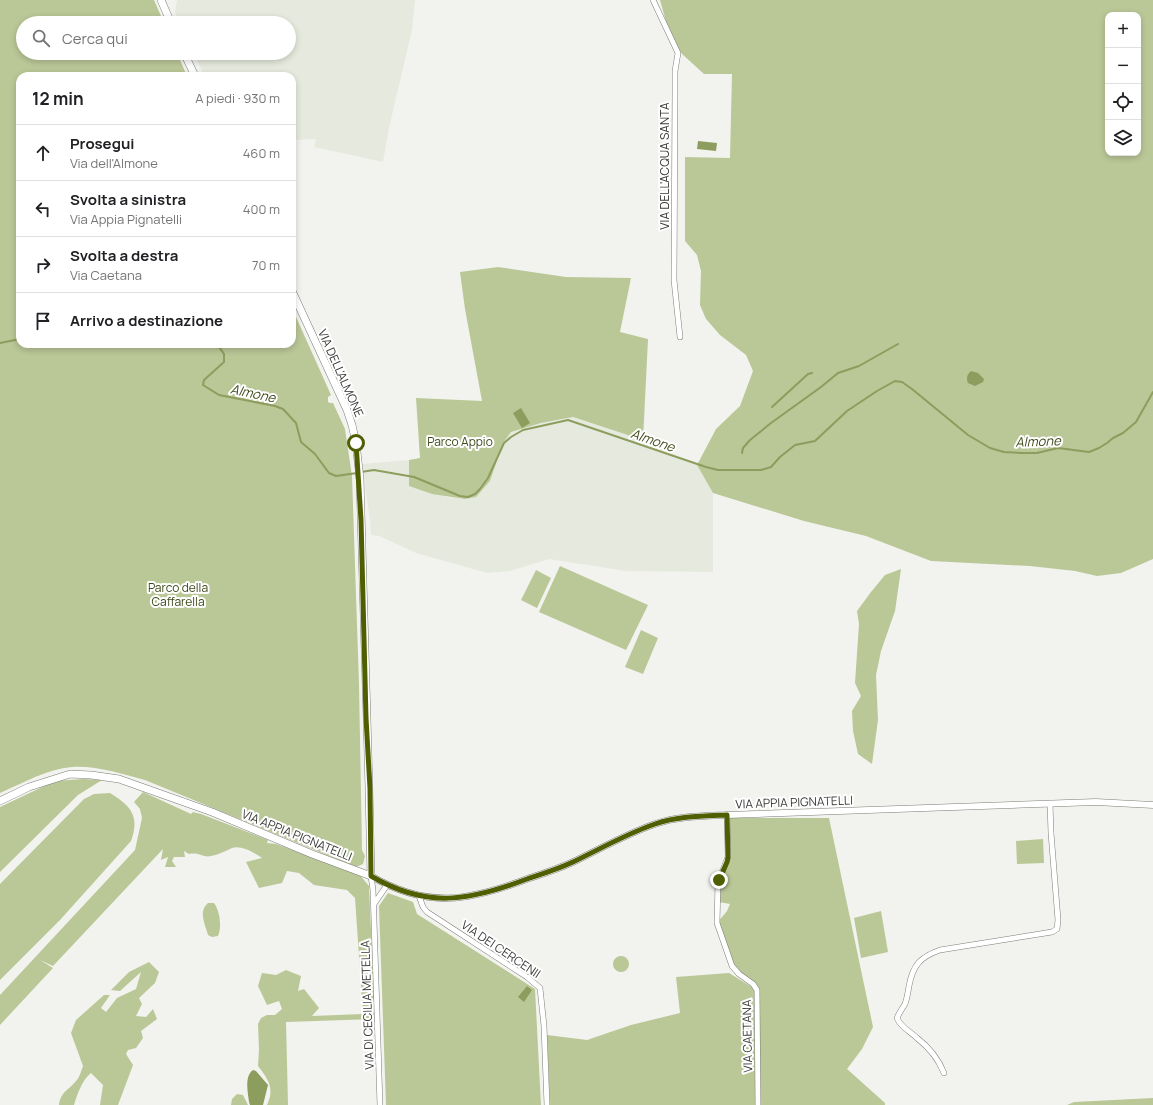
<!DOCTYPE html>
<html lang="it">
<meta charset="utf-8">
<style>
:root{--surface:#fff;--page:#f6f6f6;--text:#202124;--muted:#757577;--line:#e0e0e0}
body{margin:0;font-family:Manrope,sans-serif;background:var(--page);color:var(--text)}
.controls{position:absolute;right:12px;top:12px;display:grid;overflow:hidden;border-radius:8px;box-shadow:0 2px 6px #0003}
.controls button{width:36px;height:36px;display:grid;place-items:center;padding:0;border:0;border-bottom:1px solid var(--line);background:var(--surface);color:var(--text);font:20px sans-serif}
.stop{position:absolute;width:12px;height:12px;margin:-9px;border:3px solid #4e5e00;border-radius:50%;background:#fff}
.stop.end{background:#4e5e00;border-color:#fff;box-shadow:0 1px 4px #0008}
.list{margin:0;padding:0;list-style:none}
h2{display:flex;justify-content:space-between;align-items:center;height:52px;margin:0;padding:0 16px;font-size:17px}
h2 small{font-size:13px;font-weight:400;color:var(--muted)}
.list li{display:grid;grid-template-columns:26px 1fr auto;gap:12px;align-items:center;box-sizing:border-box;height:56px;padding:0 16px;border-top:1px solid var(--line)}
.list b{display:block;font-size:15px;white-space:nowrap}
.list p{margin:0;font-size:13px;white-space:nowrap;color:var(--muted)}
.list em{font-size:13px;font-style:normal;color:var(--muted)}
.icon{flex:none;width:22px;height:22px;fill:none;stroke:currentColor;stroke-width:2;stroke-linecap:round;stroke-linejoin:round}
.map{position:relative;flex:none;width:1153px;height:1105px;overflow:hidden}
.search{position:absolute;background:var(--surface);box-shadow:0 2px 6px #0003;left:16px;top:16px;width:280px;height:44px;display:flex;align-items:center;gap:10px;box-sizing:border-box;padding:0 14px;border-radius:22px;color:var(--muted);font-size:15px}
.panel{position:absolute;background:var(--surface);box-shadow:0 2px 6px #0003;left:16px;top:72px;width:280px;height:276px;border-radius:12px}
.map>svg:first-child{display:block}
</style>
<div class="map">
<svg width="1153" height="1105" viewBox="0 0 1153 1105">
<rect width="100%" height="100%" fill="#f2f3ee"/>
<!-- built -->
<path fill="#e6eade" d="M177,0H415L412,30L389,128L383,162L314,147L316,139L292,140V76H204L194,53H289V23H180L175,12Z
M573,417L643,440L697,465L713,493V572L626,571L549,559L510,571L487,573L416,553L379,536L371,535L370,521L362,464L409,460V486L447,497L465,499L476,497L490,481L503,443L511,432L541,423Z"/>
<!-- green -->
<path fill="#bac797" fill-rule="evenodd" d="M0,0H154L164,23H23V53H177L187,76H20V344H292V308L331,395L328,397V402L330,403H333L345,429L352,476L359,684L362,850L365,856L363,864L356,867L145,780C124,774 93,765 72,767C47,769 23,783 0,793Z
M660,0H1153V559L1121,573L1097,576L1075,571L1030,566L931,561L866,536L804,521L713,493L697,465L716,429L740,406L753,371L746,355L720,335L706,319L700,305L701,271L697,255L685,241V157L730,158L732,74H704L682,54L669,32ZM1108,15H1138V153H1108Z
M498,267L566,277L631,278L620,332L648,339L643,440L573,417L541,423L511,432L503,443L490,481L476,497L465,499L432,494L409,486V460L420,458L416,398L482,401L465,309L460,272Z
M560,566L648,605L626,650L539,612Z
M901,569L895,611L881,651L876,675L878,720L872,764L858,754L853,731L852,711L861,696L855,683L859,624L857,611L871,592L885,575Z
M536,570L551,578L537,608L521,600Z
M641,630L658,638L643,674L625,667Z
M83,779L102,780L78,795L0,872V807L55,781Z
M143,792L191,814L193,812L201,814L268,840L267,843L276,844L359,874L369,886L375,1019L286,1022L288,1105H267C275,1088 268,1079 258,1066L259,1050L258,1024L261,1018L267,1015H275L282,1009L279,1001L267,1005L258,986L262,973L276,975L286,970L301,976L298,991L304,989L319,1008L312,1016L363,1014L355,898L347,890L314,885L299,873L287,871L282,883L259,888L246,862L262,858C255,853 241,845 232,848C225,851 218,855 211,856C203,858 200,852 189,854L184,851L185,857H174L172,861L176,867H165L168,857L161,860L163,849L53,966L40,960L53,968L0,1025V995L135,850L142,818L140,809L134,802Z
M110,793C131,806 140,816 131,841L60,920L0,980V884L84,799L94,794Z
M729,818H829L873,1027L862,1049L847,1069L885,1103V1105H550L547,1035L587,1040L631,1025L680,1013L676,977L729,973L755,989L741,975L729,958L717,923L727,911L730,904L719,902L721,877L729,862Z
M1043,839L1044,863L1017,864L1016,841Z
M388,893L413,902L417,914L535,989L541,1105H386L379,906Z
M208,903H214C220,911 222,927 218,936L212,937L208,935C205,924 198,911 208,903Z
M881,911L888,952L861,958L854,918Z
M613 964a8 8 0 1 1 16 0a8 8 0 1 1-16 0Z
M149,962L159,972L155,983L139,998L142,1004L136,1016L146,1017L153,1009L157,1019L141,1031L143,1038L136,1048L128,1050L126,1054L133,1065L118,1105H100L103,1085L91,1073C82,1080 77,1095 74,1105H59C61,1091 68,1091 76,1081C80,1077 81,1071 83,1066L71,1033L76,1020L104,995H110L101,1008L106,1012L117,998L136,989L141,972L120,991L111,990L129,972Z
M237,1094L243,1095L248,1105H231L232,1099Z
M1153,1098V1105H1067L1074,1102Z"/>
<!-- water -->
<path fill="#8d9d5e" d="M698,141L717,143L716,151L697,149Z
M971,371L978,373L984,379L983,382L975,386L968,383C966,379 967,374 971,371Z
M521,408L530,423L522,428L513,413Z
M527,986L532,990L524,1002L518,997Z
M253,1070L256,1071L268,1085L263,1105H250L249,1102C248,1093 244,1076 253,1070Z"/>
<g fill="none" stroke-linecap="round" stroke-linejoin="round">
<!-- stream -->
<path stroke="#8d9d5e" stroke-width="2" d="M0,343L20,339
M217,344L224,354V362L204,380L203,385L219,395L275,406L283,409L296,423L301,442L315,454L329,473L336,476L357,473
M772,407L808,374L812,373
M742,453L743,448L750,440L771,423L821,387L838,373L859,366L898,344
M361,472L374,470L414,477L460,496L468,497L475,494L480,489L488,478L504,443L511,437L523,430L568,420L706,467L718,470H761L771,467L780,457L795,445L815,441L847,411L877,391L895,381L902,382L912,389L968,435L990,448L1004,452L1022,453H1037L1058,448L1089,452L1099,448L1107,443L1113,438L1123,433L1136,422L1153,392"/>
<defs>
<path id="minor" d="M653,0L678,53L675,71V94L674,280L680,337
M727,815L728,857L718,883L717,923L732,966L739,974L753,984L757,990L758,1105
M371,876L373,890L380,1105
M419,896L423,907L427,912L527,977L540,988L544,1026L547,1105
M374,904L387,885
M944,1073C938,1058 930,1048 917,1038C910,1031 901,1028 897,1018C899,1013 902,1009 905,1004C907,999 908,992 909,986C913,965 920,957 940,950L1052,932L1057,929L1058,920L1051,833L1050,804"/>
<path id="tertiary" d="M371,876C427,909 469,901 527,879C542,874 558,869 573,862C600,849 626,834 655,824C678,816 703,816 727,815L1096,802L1153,805"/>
<path id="secondary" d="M161,0L171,23
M184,53L195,76
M0,801L29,787L70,774L91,775L119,779L212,812L312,854L371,876L369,788L360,479L356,443L352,425L347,410L292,291"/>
</defs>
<!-- minor casing -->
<use href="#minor" stroke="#7c7d79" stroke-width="6"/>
<!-- tertiary casing -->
<use href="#tertiary" stroke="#7c7d79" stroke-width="7"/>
<!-- secondary casing -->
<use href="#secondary" stroke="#7c7d79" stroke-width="8"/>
<!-- minor -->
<use href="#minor" stroke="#fff" stroke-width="5"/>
<!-- tertiary -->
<use href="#tertiary" stroke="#fff" stroke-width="6"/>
<!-- secondary -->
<use href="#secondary" stroke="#fff" stroke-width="7"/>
</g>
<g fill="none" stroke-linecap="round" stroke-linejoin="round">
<!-- route -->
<path stroke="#4e5e00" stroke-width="5" d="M356,443L361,520L366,718L370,788L371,876C427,909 469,901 527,879C542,874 558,869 573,862C600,849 626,834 655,824C678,816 703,816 727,815L728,857L727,862L719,880"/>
</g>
<g text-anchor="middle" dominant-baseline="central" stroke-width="4" stroke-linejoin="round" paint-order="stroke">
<!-- street labels -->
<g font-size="12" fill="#3a3b39" stroke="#fff">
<text transform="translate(664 166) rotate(-90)">VIA DELL'ACQUA SANTA</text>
<text transform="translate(341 373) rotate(66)">VIA DELL'ALMONE</text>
<text transform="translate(794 802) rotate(-2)">VIA APPIA PIGNATELLI</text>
<text transform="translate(297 835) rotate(22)">VIA APPIA PIGNATELLI</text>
<text transform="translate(501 949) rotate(34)">VIA DEI CERCENII</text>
<text transform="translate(367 1005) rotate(-92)">VIA DI CECILIA METELLA</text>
<text transform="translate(747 1036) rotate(-91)">VIA CAETANA</text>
</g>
<!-- park labels -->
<g font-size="12" fill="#3e491a" stroke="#fff">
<text x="460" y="441">Parco Appio</text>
<text x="178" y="587">Parco della<tspan x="178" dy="14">Caffarella</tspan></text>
</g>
<!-- water labels -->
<g font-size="13" font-style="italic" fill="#3e4919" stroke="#fff">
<text transform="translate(253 393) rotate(12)">Almone</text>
<text transform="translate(653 440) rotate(19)">Almone</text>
<text transform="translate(1038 441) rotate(-2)">Almone</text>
</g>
</g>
</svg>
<div class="controls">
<button>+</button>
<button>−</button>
<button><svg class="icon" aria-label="locate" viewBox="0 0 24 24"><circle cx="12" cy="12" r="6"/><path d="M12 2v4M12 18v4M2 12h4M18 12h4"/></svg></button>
<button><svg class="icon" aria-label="layers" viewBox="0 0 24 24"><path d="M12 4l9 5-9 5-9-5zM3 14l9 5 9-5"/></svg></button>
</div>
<div class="stop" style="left:356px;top:443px"></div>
<div class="stop end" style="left:719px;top:880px"></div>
<div class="search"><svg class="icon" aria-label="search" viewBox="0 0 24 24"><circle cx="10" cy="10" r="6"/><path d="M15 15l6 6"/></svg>Cerca qui</div>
<section class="panel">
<h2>12 min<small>A piedi · 930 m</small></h2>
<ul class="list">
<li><svg class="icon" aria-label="ahead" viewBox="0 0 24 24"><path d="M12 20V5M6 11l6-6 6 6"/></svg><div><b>Prosegui</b><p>Via dell'Almone</p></div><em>460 m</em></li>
<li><svg class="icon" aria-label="left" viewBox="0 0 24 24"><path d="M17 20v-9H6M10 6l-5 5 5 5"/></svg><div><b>Svolta a sinistra</b><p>Via Appia Pignatelli</p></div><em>400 m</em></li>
<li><svg class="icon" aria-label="right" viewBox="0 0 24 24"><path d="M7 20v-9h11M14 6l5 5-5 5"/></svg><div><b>Svolta a destra</b><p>Via Caetana</p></div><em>70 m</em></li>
<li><svg class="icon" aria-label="arrive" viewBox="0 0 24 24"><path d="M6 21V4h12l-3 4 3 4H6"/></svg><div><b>Arrivo a destinazione</b></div></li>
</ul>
</section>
</div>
